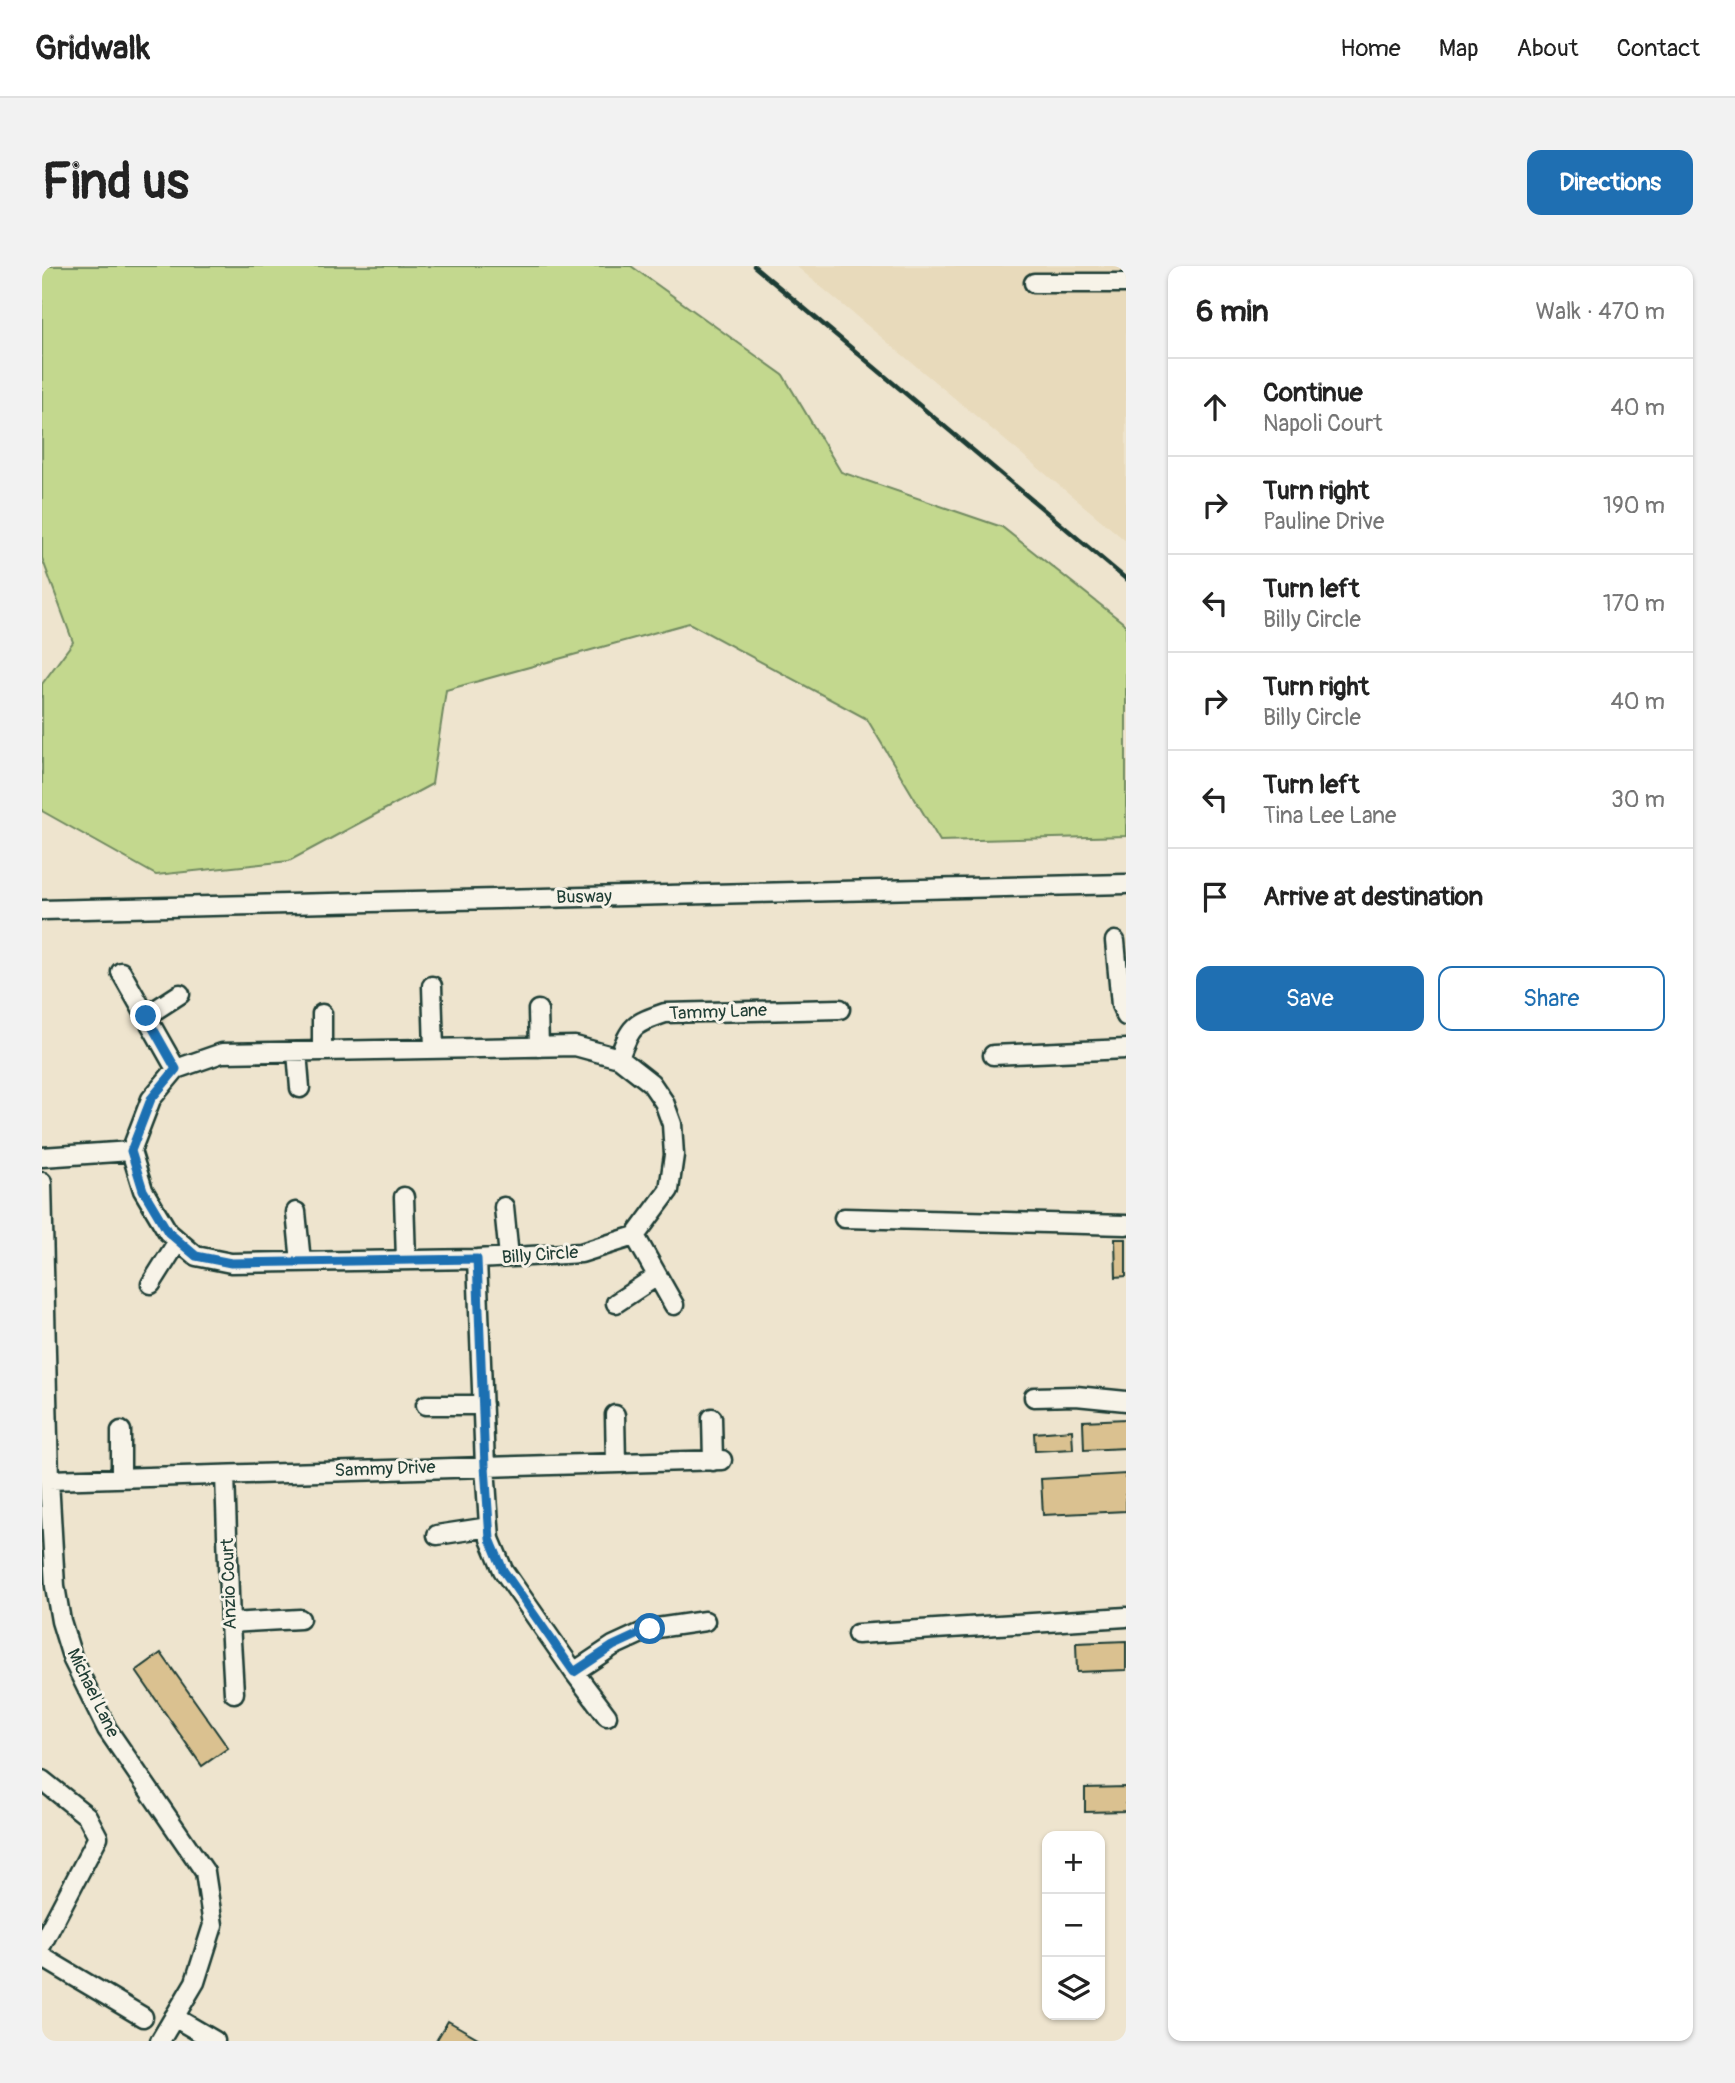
<!DOCTYPE html>
<meta charset="utf-8">
<style>
:root{--surface:#fff;--page:#f2f2f2;--text:#222;--muted:#767676;--line:#e0e0e0;--accent:#1f6fb2}
body{margin:0;font-family:Pangolin,sans-serif;background:var(--page);color:var(--text)}
.controls{position:absolute;right:21px;bottom:21px;display:grid;overflow:hidden;border-radius:14px;box-shadow:0 2px 5px #0004}
.controls button{width:63px;height:63px;display:grid;place-items:center;padding:0;border:0;border-bottom:2px solid var(--line);background:var(--surface);color:var(--text);font:35px sans-serif}
.stop{position:absolute;width:21px;height:21px;margin:-16px;border:5px solid #1f6fb2;border-radius:50%;background:#fff}
.stop.end{background:#1f6fb2;border-color:#fff;box-shadow:0 2px 7px #0008}
.list{margin:0;padding:0;list-style:none}
h2{display:flex;justify-content:space-between;align-items:center;height:91px;margin:0;padding:0 28px;font-size:30px}
h2 small{font-size:23px;font-weight:400;color:var(--muted)}
.list li{display:grid;grid-template-columns:46px 1fr auto;gap:21px;align-items:center;box-sizing:border-box;height:98px;padding:0 28px;border-top:2px solid var(--line)}
.list b{display:block;font-size:26px;white-space:nowrap}
.list p{margin:0;font-size:23px;white-space:nowrap;color:var(--muted)}
.list em{font-size:23px;font-style:normal;color:var(--muted)}
.actions{display:flex;gap:14px;padding:21px 28px}
.actions a{flex:1;padding:16px 0;border:2px solid var(--accent);border-radius:14px;text-align:center;font-size:24px;color:var(--accent)}
.actions .main{background:var(--accent);color:#fff}
.icon{flex:none;width:38px;height:38px;fill:none;stroke:currentColor;stroke-width:2;stroke-linecap:round;stroke-linejoin:round}
.map{position:relative;flex:none;width:1084px;height:1775px;overflow:hidden;border-radius:14px}
header{display:flex;align-items:center;gap:42px;box-sizing:border-box;height:98px;padding:0 35px;background:var(--surface);border-bottom:2px solid var(--line)}
header strong{font-size:33px}
nav{display:flex;gap:38px;margin-inline-start:auto;font-size:24px}
.intro{display:flex;align-items:center;justify-content:space-between;box-sizing:border-box;height:168px;padding:0 42px}
h1{margin:0;font-size:49px}
.button{padding:18px 32px;border-radius:14px;background:var(--accent);color:#fff;font-size:24px;font-weight:700}
main{display:flex;gap:42px;padding:0 42px}
aside{flex:1;background:var(--surface);border-radius:14px;box-shadow:0 2px 5px #0004}
.map>svg:first-child{display:block}
</style>
<header>
<strong>Gridwalk</strong>
<nav><a>Home</a><a>Map</a><a>About</a><a>Contact</a></nav>
</header>
<div class="intro"><h1>Find us</h1><a class="button">Directions</a></div>
<main>
<div class="map">
<svg width="1084" height="1775" viewBox="0 0 1084 1775">
<rect width="100%" height="100%" fill="#eee4ce"/>
<filter id="ink" filterUnits="userSpaceOnUse"><feTurbulence type="fractalNoise" baseFrequency=".0143" numOctaves="2"/><feDisplacementMap in="SourceGraphic" scale="14" xChannelSelector="R" yChannelSelector="G"/><feConvolveMatrix kernelMatrix="1 2 1 2 8 2 1 2 1" color-interpolation-filters="sRGB"/></filter>
<g filter="url(#ink)">
<!-- built -->
<path fill="#e8dabb" d="M754,0H1084V275Z"/>
<!-- green -->
<path fill="#c3d88e" stroke="#718a61" stroke-width="2" d="M0,0H589L741,109L799,206L960,261L1084,359V570L898,575L825,453L647,357L404,424L390,518L247,595L114,609L0,545V418L31,376L0,292Z"/>
<!-- building -->
<path fill="#dac190" stroke="#1f3d34" stroke-width="2" d="M1073,973H1084V1010L1074,1011Z
M1084,1153V1182L1042,1184L1041,1155Z
M1030,1164L1031,1183L993,1185L992,1167Z
M1084,1208V1245L1001,1249L999,1213Z
M1084,1375V1404L1035,1406L1034,1377Z
M119,1387L186,1482L160,1500L94,1405Z
M1084,1521V1545L1043,1546V1522Z
M406,1755L441,1775H394Z"/>
<g fill="none" stroke-linecap="round" stroke-linejoin="round">
<defs>
<path id="minor" d="M992,17H1084
M0,644L1084,618
M1073,675L1079,739L1084,750
M79,706L134,803
M390,720L392,783
M496,744L497,781
M280,748V785
M104,750L138,728
M533,780L577,792L609,817L622,836L630,858L632,889L627,924L593,970L539,987L435,993L189,997L154,990L126,966L101,924L89,885L109,833L134,803L180,787Z
M255,786L258,822
M951,789L1084,783
M577,792C589,759 591,758 623,747L798,743
M0,891L89,885
M0,916L7,1214L13,1320L19,1355L31,1394L65,1463L163,1606L171,1659L153,1716L118,1775
M362,931L364,994
M462,941L467,991
M254,946L259,996
M802,952L1084,959
M593,970L632,1039
M435,993L443,1200L448,1273L461,1304L532,1406L565,1450
M109,1018L136,975
M574,1037L615,1010
M992,1131L1034,1130L1084,1135
M384,1139H441
M573,1149L574,1197
M670,1152L671,1195
M79,1165V1211
M183,1209L188,1357L192,1427
M7,1214L680,1194
M395,1269L447,1261
M188,1357L258,1353
M815,1368L1084,1351
M532,1406L571,1380L608,1363L663,1355
M0,1514L45,1550L56,1571L0,1678
M0,1691L101,1751
M132,1751L173,1775"/>
</defs>
<!-- minor casing -->
<use href="#minor" stroke="#1f3d34" stroke-width="23"/>
<!-- minor -->
<use href="#minor" stroke="#f7f3e8" stroke-width="18"/>
<!-- rail -->
<path stroke="#1f3d34" stroke-width="4.5" d="M712,0L1084,313"/>
</g>
</g>
<g fill="none" stroke-linecap="round" stroke-linejoin="round" filter="url(#ink)">
<!-- route -->
<path stroke="#1f6fb2" stroke-width="9" d="M104,750L134,803L109,833L89,885L101,924L126,966L154,990L189,997L435,993L443,1200L448,1273L461,1304L532,1406L571,1380L608,1363"/>
</g>
<g text-anchor="middle" dominant-baseline="central" stroke-width="6" stroke-linejoin="round" paint-order="stroke">
<!-- street labels -->
<g font-size="18" fill="#1f3d34" stroke="#f7f3e8">
<text transform="translate(542 631) rotate(-1)">Busway</text>
<text transform="translate(676 746) rotate(-2)">Tammy Lane</text>
<text transform="translate(498 989) rotate(-4)">Billy Circle</text>
<text transform="translate(343 1203) rotate(-2)">Sammy Drive</text>
<text transform="translate(187 1318) rotate(-92)">Anzio Court</text>
<text transform="translate(51 1427) rotate(64)">Michael Lane</text>
</g>
</g>
</svg>
<div class="controls">
<button>+</button>
<button>−</button>
<button><svg class="icon" aria-label="layers" viewBox="0 0 24 24"><path d="M12 4l9 5-9 5-9-5zM3 14l9 5 9-5"/></svg></button>
</div>
<div class="stop" style="left:608px;top:1363px"></div>
<div class="stop end" style="left:104px;top:750px"></div>
</div>
<aside>
<h2>6 min<small>Walk · 470 m</small></h2>
<ul class="list">
<li><svg class="icon" aria-label="ahead" viewBox="0 0 24 24"><path d="M12 20V5M6 11l6-6 6 6"/></svg><div><b>Continue</b><p>Napoli Court</p></div><em>40 m</em></li>
<li><svg class="icon" aria-label="right" viewBox="0 0 24 24"><path d="M7 20v-9h11M14 6l5 5-5 5"/></svg><div><b>Turn right</b><p>Pauline Drive</p></div><em>190 m</em></li>
<li><svg class="icon" aria-label="left" viewBox="0 0 24 24"><path d="M17 20v-9H6M10 6l-5 5 5 5"/></svg><div><b>Turn left</b><p>Billy Circle</p></div><em>170 m</em></li>
<li><svg class="icon" aria-label="right" viewBox="0 0 24 24"><path d="M7 20v-9h11M14 6l5 5-5 5"/></svg><div><b>Turn right</b><p>Billy Circle</p></div><em>40 m</em></li>
<li><svg class="icon" aria-label="left" viewBox="0 0 24 24"><path d="M17 20v-9H6M10 6l-5 5 5 5"/></svg><div><b>Turn left</b><p>Tina Lee Lane</p></div><em>30 m</em></li>
<li><svg class="icon" aria-label="arrive" viewBox="0 0 24 24"><path d="M6 21V4h12l-3 4 3 4H6"/></svg><div><b>Arrive at destination</b></div></li>
</ul>
<div class="actions"><a class="main">Save</a><a>Share</a></div>
</aside>
</main>
